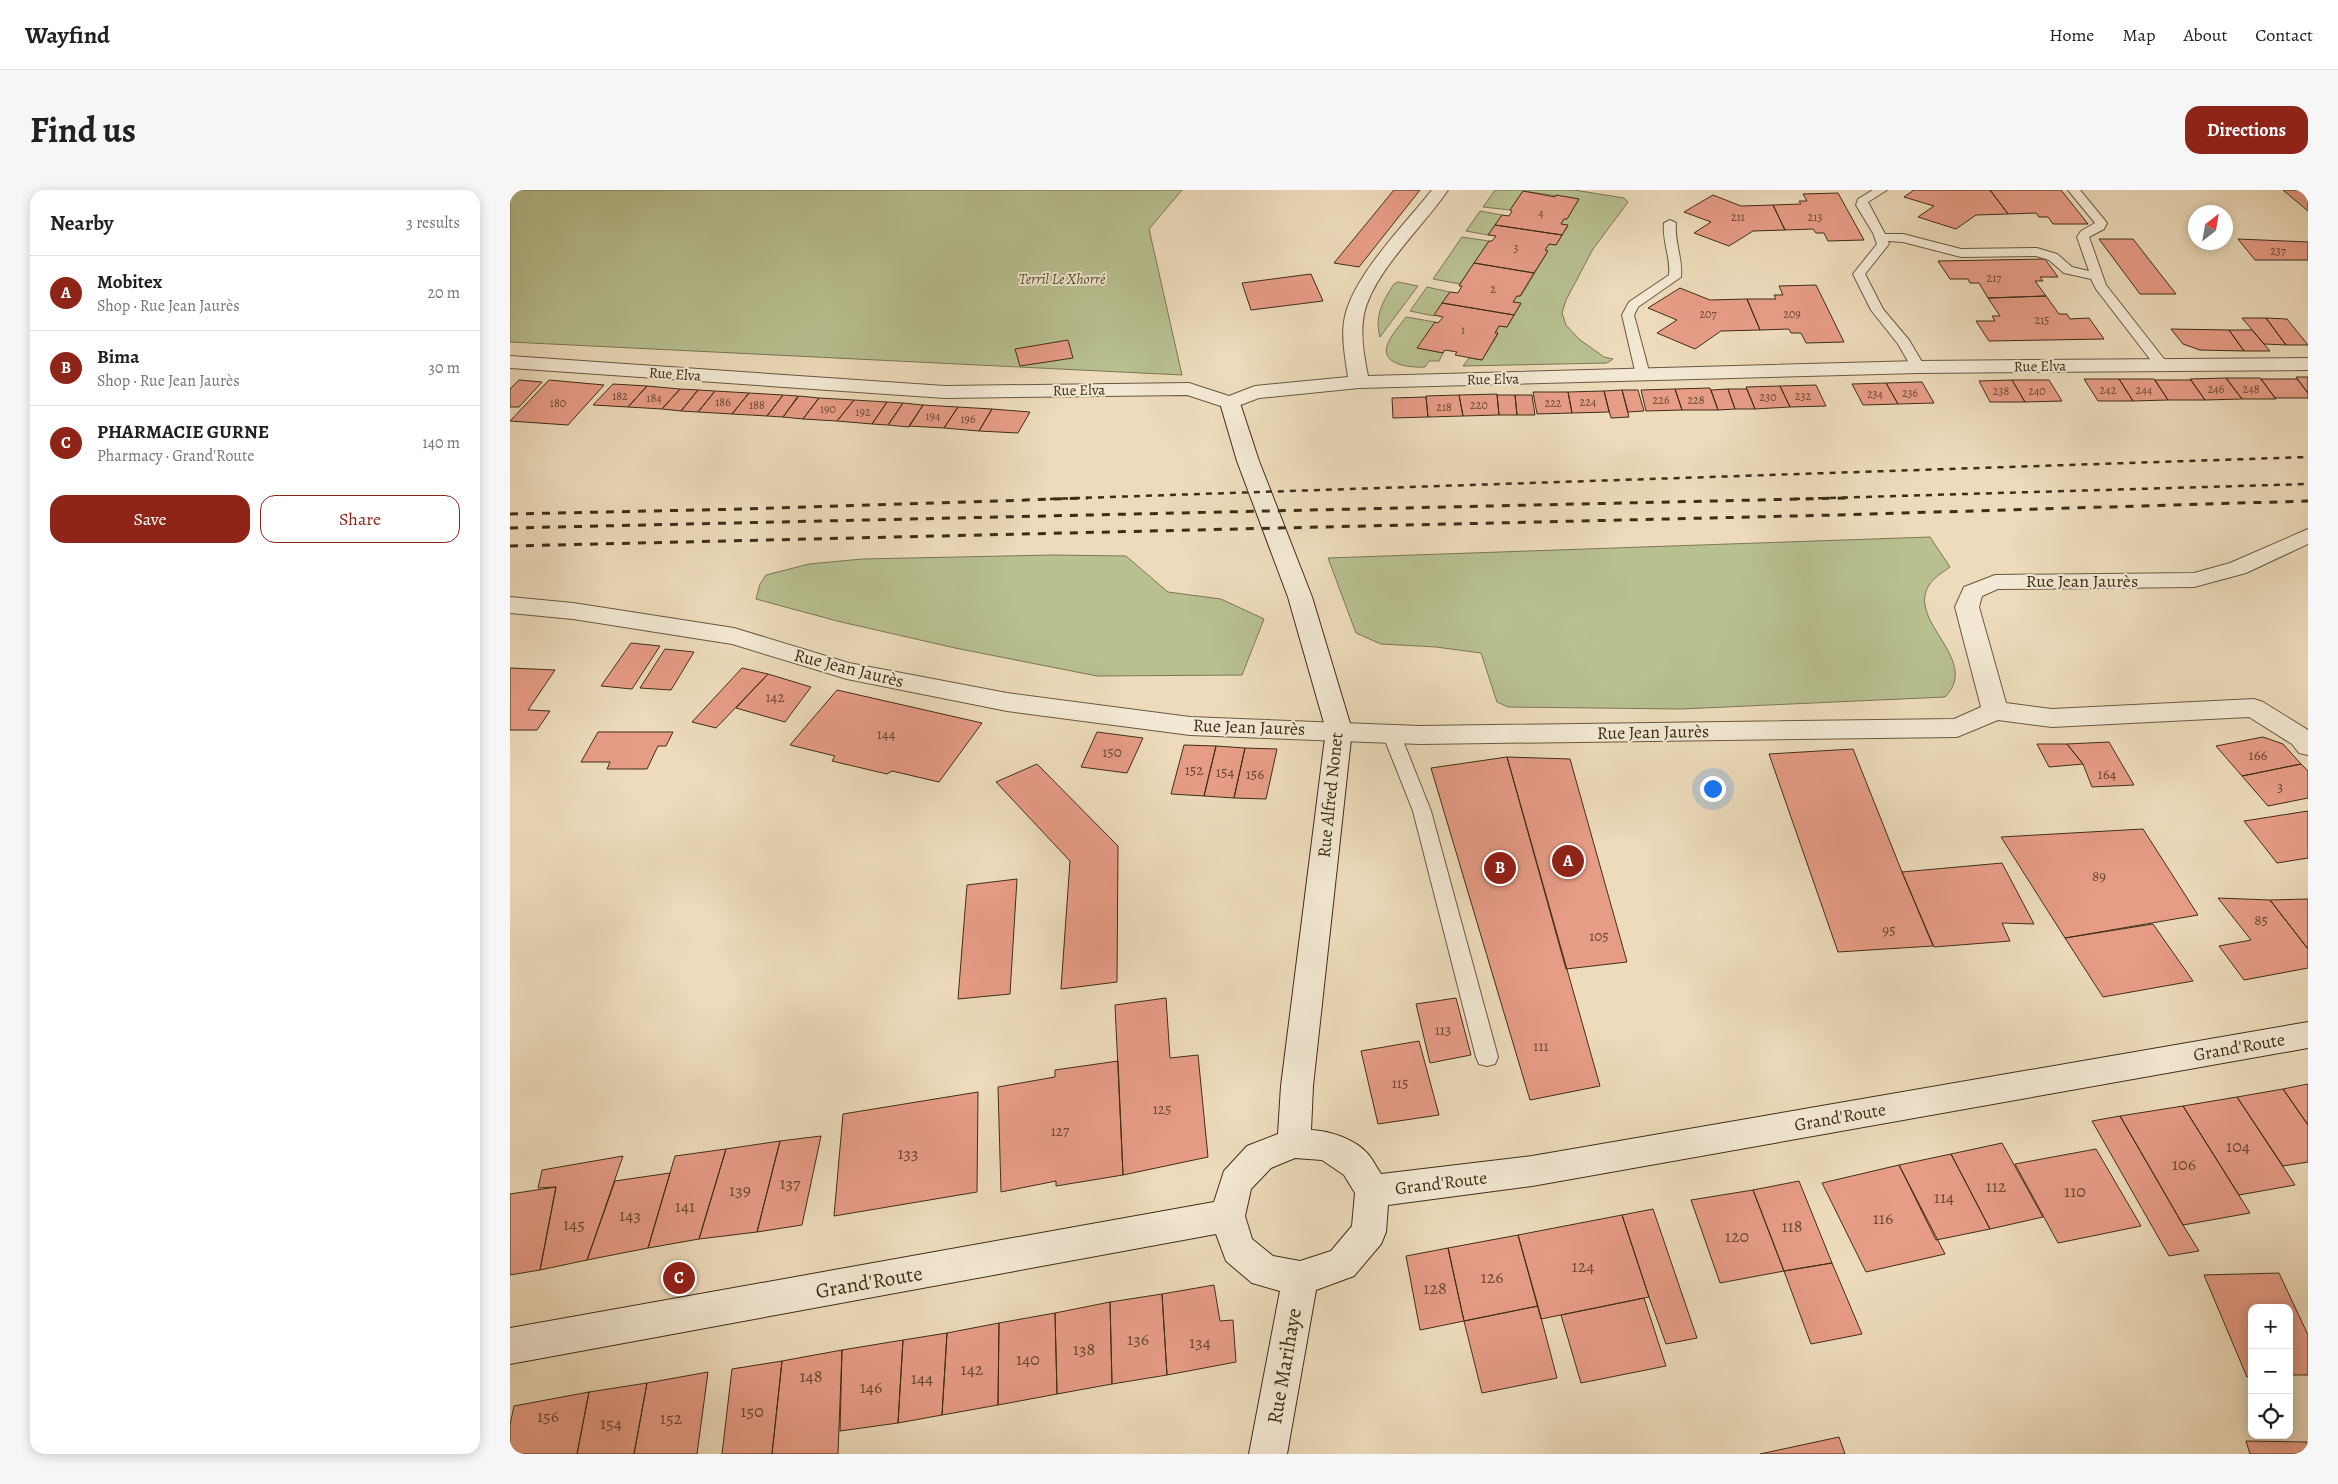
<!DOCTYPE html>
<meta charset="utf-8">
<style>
:root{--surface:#fff;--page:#f6f6f6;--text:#202124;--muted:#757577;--line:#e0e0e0;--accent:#8f2418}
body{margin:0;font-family:Alegreya,serif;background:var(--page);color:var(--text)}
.controls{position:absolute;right:15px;bottom:15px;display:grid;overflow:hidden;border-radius:10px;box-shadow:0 2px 12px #0003}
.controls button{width:45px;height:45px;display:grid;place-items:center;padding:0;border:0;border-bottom:1px solid var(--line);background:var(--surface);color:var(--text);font:25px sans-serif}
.compass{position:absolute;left:1678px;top:15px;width:45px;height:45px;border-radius:50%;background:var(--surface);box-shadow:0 2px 12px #0003;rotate:31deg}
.you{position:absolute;left:1202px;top:598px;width:18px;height:18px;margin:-12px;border:4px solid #fff;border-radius:50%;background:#1a73e8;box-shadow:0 0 0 8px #1a73e833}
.badge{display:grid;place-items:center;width:32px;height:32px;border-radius:50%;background:var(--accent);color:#fff;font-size:16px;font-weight:700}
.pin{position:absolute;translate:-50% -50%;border:2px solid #fff;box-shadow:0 1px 5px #0006}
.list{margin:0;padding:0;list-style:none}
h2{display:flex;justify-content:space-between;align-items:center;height:65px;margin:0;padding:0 20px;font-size:21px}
h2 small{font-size:16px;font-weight:400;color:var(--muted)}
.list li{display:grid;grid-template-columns:32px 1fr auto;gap:15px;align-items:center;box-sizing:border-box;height:75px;padding:0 20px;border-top:1px solid var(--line)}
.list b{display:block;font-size:19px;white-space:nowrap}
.list p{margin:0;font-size:16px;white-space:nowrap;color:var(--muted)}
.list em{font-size:16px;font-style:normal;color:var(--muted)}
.actions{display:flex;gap:10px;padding:15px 20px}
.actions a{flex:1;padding:11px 0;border:1px solid var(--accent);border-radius:15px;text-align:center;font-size:18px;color:var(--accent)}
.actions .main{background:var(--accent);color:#fff}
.icon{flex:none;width:28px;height:28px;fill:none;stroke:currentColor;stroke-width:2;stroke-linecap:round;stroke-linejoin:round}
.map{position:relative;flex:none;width:1798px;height:1264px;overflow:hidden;border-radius:15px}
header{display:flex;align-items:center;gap:30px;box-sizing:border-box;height:70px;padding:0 25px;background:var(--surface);border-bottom:1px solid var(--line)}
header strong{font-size:24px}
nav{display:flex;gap:28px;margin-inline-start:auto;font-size:18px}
.intro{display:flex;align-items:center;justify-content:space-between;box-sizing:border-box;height:120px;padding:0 30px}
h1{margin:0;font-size:35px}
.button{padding:12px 22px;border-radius:15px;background:var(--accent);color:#fff;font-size:18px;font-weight:700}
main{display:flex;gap:30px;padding:0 30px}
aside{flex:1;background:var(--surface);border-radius:15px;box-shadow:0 2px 12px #0003}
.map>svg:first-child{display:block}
</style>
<header>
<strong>Wayfind</strong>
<nav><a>Home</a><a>Map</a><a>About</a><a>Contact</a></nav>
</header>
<div class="intro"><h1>Find us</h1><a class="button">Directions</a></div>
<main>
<aside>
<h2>Nearby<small>3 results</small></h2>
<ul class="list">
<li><span class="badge">A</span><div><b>Mobitex</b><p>Shop · Rue Jean Jaurès</p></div><em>20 m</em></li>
<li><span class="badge">B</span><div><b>Bima</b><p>Shop · Rue Jean Jaurès</p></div><em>30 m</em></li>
<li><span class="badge">C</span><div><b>PHARMACIE GURNE</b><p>Pharmacy · Grand'Route</p></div><em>140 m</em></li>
</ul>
<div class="actions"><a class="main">Save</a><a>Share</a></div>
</aside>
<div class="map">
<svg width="1798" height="1264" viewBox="0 0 1798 1264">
<rect width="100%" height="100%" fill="#eddbbb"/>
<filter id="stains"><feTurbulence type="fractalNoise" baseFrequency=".004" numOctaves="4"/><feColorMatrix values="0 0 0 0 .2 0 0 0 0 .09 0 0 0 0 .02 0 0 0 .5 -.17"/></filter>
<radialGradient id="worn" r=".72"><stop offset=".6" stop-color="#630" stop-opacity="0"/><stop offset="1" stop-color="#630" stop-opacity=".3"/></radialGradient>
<!-- green -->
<path fill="#b8c090" stroke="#7c7754" d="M0,0H672L639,39L672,185L0,152Z
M985,0H1064L1114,8L1118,12L1083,59L1056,110L1052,123L1056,135L1069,149L1094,167L1103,169L1097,173L953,176L959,168L972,170L988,144L985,143L989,136L997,137L1011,114L1003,112L1007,106H1011L1038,61L1035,60L1039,54L1046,55L1058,36L1051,34L1054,29H1057L1069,9L1013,1L1000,20L973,17Z
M970,21L992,25L978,45L956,41Z
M952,47L979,51L950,94L923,89Z
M888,92L908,96L870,147C864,126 873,111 884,94Z
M917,97L940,102L924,126L900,121Z
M896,127L925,132L908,158L933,163L929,171H919L915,177C901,178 866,175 879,151C883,143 890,135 896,127Z
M1420,347L1440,377C1435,381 1429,384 1424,389C1387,427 1474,468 1435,507L1171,519L998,517L987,512L971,463L926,457L871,454L846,443L818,368Z
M543,365L616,366L658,402L711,409L754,429L732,485L587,486L445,458L327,431L246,409L250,394L256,385L299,374L352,369Z"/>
<!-- building -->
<path fill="#e79c86" stroke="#3f2e17" d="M884,0H910L849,77L824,73Z
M1404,0H1480L1498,24L1466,25L1446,39L1408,27L1424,16L1394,7Z
M1480,0H1551L1578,34H1543L1538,27H1529L1526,23L1498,24Z
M1773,0H1798V21Z
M1013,1L1045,7L1046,5L1069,9L1057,29H1054L1051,34L1058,35L1052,45L985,35L992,25L999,26L1002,21L1000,20Z
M1328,3L1354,50L1318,51L1314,43H1306L1303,39L1275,40L1263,15L1291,14L1289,11H1297L1293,4Z
M1203,5L1231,16L1263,15L1275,40L1243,41L1219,56L1184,43L1201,32L1174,22Z
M985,35L1052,45L1046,55L1039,54L1035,60L1038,61L1024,83L964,73L979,51H982L986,46L978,45Z
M1589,49H1623L1666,104H1630Z
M1728,49L1798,52V70H1745Z
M1535,69L1548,87H1530L1533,91H1525L1536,106L1478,108L1469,93H1460L1458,89H1440L1428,71Z
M964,73L1024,83L1010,106H1007L1003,112L1011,113L1004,125L932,113L940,102L948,103L952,96H949L950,94Z
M801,84L813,111L741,120L732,93Z
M1306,95L1334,152L1296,153L1291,143H1281L1279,139L1250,140L1237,109H1266L1264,105H1273L1269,96Z
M1170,98L1200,110L1237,109L1250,140L1211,141L1185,159L1147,143L1167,130L1138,118Z
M1536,106L1549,124H1557L1560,129L1579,128L1594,149L1479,151L1466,131H1485L1482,126H1490L1478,108Z
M932,113L1004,125L997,137L989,136L985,143H988L972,170L945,165L947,162L935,160L933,163L907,158L925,132L928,133L933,127L924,125Z
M1732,128H1756L1776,155L1754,154Z
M1756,128L1777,129L1798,155H1776Z
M1661,139L1719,140L1734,161L1690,160L1673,154Z
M1719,140H1742L1760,161H1734Z
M558,150L563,168L510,176L505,159Z
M1786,187H1798V203Z
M1716,188H1750L1766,209H1732Z
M1716,188L1732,209L1695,210L1680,189Z
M1574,189H1609L1623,211H1588Z
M1609,189H1644L1658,210L1623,211Z
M1751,189H1787L1798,203V208H1765Z
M9,190L32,192L9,217H0V199Z
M39,190L94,195L58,235L0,231Z
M1502,190H1539L1552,211L1515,212Z
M1502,190L1515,212H1480L1469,191Z
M1645,190H1681L1695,210H1658Z
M1412,192L1424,213L1388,214L1376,193Z
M1376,193L1388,214L1353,215L1342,194Z
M103,194L137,196L118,217L83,215Z
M1306,195L1316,216L1280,217L1270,196Z
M137,196L170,199L152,219L118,217Z
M1270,196L1280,217L1245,219L1236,197Z
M1200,198L1208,220H1172L1165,199Z
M170,199L188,200L171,221L152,219Z
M1165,199L1172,220L1136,221L1131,200Z
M1218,199H1237L1245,219H1225Z
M1218,199L1225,219L1208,220L1201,200Z
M188,200L205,201L188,222L171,221Z
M1112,200H1128L1134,221L1118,222Z
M1112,200L1119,227L1101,228L1094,201Z
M205,201L239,203L222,224L188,222Z
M1094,201L1099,222L1062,223L1058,202Z
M1023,202H1058L1062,223L1027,224Z
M239,203L273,205L257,226L222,224Z
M987,204L989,225L953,226L949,205Z
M273,205L288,206L273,227L257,226Z
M949,205L953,226L918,227L916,206Z
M987,205H1005L1007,225H989Z
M1005,205H1022L1025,225H1007Z
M289,206L309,208L293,229L273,227Z
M916,207L918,227L883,228L882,208Z
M309,208L344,210L327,231L293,229Z
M344,210L377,212L362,234L327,231Z
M377,212L393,213L378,235L362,234Z
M393,213L413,215L399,237L378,235Z
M413,215L448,217L434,238L399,236Z
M448,217L482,219L469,241L434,238Z
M482,219L520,222L508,243L469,241Z
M121,453L150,456L122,499L91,496Z
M155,459L184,462L161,500L130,498Z
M0,478L45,480L18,520L40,521L27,540H0Z
M232,478L258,484L206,538L182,532Z
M258,484L301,497L275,532L226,518Z
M327,500L472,533L429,592L382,581L377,584L322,571L325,566L280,555Z
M88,542H163L156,556H148L137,579H97L100,572H71Z
M587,542L633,548L617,583L571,577Z
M1753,547L1773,554L1791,574L1732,586L1706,556Z
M1599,552L1624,595L1582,597L1573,574L1557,554Z
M1527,554H1557L1573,574L1539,577Z
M674,555L706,556L694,606L661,604Z
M706,556L735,558L724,608L694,606Z
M735,558L767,559L756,609L724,608Z
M1343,559L1392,682L1423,756L1328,762L1259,564Z
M997,567L1060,569L1117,772L1056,779Z
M997,567L1090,896L1020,910L921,578Z
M527,574L608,656L607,792L551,799L560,671L486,592Z
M1791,574L1798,581V608L1758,616L1732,586Z
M1798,621V668L1767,673L1734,631Z
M1633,639L1688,725L1555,748L1491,647Z
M1492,673L1524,734L1492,733L1500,751L1424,757L1392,682Z
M507,689L500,804L448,809L457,695Z
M1708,708L1760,710L1798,759V778L1734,790L1709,756L1741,750Z
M1798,709V759L1760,710Z
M1643,734L1683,791L1593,807L1555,748Z
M656,808L660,868L688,865L698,967L613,985L605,815Z
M946,808L961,865L920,873L906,814Z
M909,851L929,925L868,934L851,861Z
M608,871L613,985L546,996V991L491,1002L488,897L545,887V880Z
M1798,894V935L1773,899Z
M1773,899L1798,935V972L1773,976L1727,907Z
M468,902L467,1002L324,1026L333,924Z
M1727,907L1785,995L1729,1005L1673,916Z
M1673,916L1740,1023L1673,1035L1610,926Z
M1610,926L1673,1035L1689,1061L1659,1066L1582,931Z
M311,946L292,1035L247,1042L270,951Z
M270,951L247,1042L189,1049L216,959Z
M1492,953L1533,1027L1480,1039L1441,964Z
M216,959L189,1049L138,1058L165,966Z
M1586,959L1631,1036L1548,1053L1505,974Z
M1441,964L1480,1039L1426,1050L1389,975Z
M113,966L77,1070L30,1080L46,997L28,998L32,980Z
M1389,975L1435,1064L1356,1082L1312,993Z
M160,983L138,1058L77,1070L105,991Z
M1289,991L1322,1073L1274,1081L1243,1000Z
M46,997L30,1080L0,1085V1004Z
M1243,1000L1274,1081L1210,1093L1181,1010Z
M1143,1019L1187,1148L1156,1154L1139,1107L1112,1025Z
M1112,1025L1139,1107L1031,1129L1008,1045Z
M1008,1045L1028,1116L954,1131L938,1058Z
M938,1058L954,1131L910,1140L896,1066Z
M1322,1073L1352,1144L1301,1154L1274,1081Z
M1769,1083L1798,1145V1185H1779V1118H1742V1187H1737L1694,1085Z
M704,1095L710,1131L723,1130L726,1172L657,1185L652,1104Z
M652,1104L657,1185L602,1194L600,1112Z
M1134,1108L1156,1176L1071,1193L1051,1125Z
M600,1112L602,1194L547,1204L545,1123Z
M1028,1116L1047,1188L972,1203L954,1131Z
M545,1123L547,1204L488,1215L489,1133Z
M489,1133L488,1215L432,1225L437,1143Z
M437,1143L432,1225L388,1233L393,1150Z
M393,1150L388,1233L330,1241L332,1160Z
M332,1160L328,1264H262L272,1171Z
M272,1171L262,1264H212L222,1179Z
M198,1182L187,1264H124L137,1193Z
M137,1193L124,1264H67L79,1202Z
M79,1202L67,1264H0V1235L4,1216Z
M1329,1247L1335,1264H1250Z
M1736,1251L1797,1252L1798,1264H1740Z"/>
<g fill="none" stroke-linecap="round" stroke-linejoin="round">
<defs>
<path id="lane" d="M1363,0H1377L1358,12L1375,44H1393L1451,59L1527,58L1547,64L1562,77L1579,81L1567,47L1571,41L1585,33L1558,0H1570L1597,33L1594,39L1579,47L1596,95L1658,174L1651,178L1646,177L1586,99L1581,89L1554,83L1539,70L1526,66L1451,67L1393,52L1378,51L1379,54L1355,84L1373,119L1399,150L1415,177L1413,180H1403L1388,154L1361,120L1343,84L1367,54L1363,43L1346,15L1348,9Z
M1160,30L1166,33C1164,51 1173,69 1171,87L1128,117L1124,125L1140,185L1133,189L1126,185L1112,125L1119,112L1159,85C1161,68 1152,51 1154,33Z
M881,537L887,539L890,543L921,621L988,867L985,874L977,876L969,874L966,867L903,621L872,543L875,539Z"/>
<path id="street" d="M922,0H938C914,36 863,82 854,124C850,145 854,166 858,186L1408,171L1798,168V180L1408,183L849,198L749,208L720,219L677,205L435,208L0,178V166L435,196L679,193L719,206L745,196L838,187C835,166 830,143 836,122C848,81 895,34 922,0Z
M1798,339V354L1736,383L1684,397L1488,399L1472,406L1469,417L1496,513L1542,519L1744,509L1753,512L1798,540V565L1789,563L1782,554L1739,527L1542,537L1488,530L1447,547L910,554L680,545L497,521L337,489L222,454L63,429L0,423V407L63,413L224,438L339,473L497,503L680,527L910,536L1444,529L1471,517L1445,417L1454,397L1485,385L1684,383L1720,373Z"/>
<path id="secondary" d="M720,207L727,209L730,213L749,271L802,407L842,540L803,896L801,940C820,941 845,949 858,964C863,970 867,978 871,984L1022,966L1798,832V858L1022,996L878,1015L876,1042L871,1054L844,1086L806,1100L777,1264H739L770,1101L742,1093L716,1071L706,1044L0,1174V1138L704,1012L714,981L737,956L768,944L771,896L816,540L778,407L727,271L710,213L713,209ZM785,968L812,970L834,985L845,1003L842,1036L821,1061L790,1071L763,1066L742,1049L735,1026L741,999L761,978Z"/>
</defs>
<!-- lane casing -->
<use href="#lane" stroke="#6a5940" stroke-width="2"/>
<!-- street casing -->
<use href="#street" stroke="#6a5940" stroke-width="2"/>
<!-- secondary casing -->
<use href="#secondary" stroke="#3f2e17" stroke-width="2"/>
<!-- lane -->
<use href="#lane" fill="#f3e8d3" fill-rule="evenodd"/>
<!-- street -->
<use href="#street" fill="#f3e8d3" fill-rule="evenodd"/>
<!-- secondary -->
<use href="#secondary" fill="#f3e8d3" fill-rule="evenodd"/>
<!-- rail-far1 -->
<path stroke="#3f2e17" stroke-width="2.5" stroke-dasharray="6 6" stroke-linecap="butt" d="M540,309L1798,267
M1284,309L1798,294"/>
<!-- rail -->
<path stroke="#3f2e17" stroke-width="3" stroke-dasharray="8 8" stroke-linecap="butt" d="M0,324L236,319L578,308
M0,338L1336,308
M0,356L1326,325L1798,311"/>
</g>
<g text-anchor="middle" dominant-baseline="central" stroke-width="4" stroke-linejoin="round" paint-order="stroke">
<!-- far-number labels -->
<g font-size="12" fill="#694a33">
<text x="1031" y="23">4</text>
<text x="1228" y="27">211</text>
<text x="1305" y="27">213</text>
<text x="1006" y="58">3</text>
<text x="1768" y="61">237</text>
<text x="1484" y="88">217</text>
<text x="983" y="99">2</text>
<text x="1198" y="124">207</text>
<text x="1282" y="124">209</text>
<text x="1532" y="130">215</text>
<text x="953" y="140">1</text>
<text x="1706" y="199">246</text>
<text x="1741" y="199">248</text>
<text x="1598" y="200">242</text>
<text x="1634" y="200">244</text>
<text x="1491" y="201">238</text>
<text x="1527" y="201">240</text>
<text x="1400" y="203">236</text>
<text x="1365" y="204">234</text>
<text x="110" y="206">182</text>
<text x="1293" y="206">232</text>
<text x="1258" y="207">230</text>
<text x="144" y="208">184</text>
<text x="1151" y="210">226</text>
<text x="1186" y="210">228</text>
<text x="213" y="212">186</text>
<text x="1078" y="212">224</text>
<text x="48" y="213">180</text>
<text x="1043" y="213">222</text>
<text x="247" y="215">188</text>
<text x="969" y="215">220</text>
<text x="934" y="217">218</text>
<text x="318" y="219">190</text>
<text x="353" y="222">192</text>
<text x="423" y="226">194</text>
<text x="458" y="229">196</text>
</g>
<!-- far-park labels -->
<g font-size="15" font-style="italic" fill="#574b2f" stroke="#f3e8d3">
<text x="552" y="89">Terril Le Xhorré</text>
</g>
<!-- far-street labels -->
<g font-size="15" fill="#3f2e17" stroke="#f3e8d3">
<text transform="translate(1530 176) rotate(-1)">Rue Elva</text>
<text transform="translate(165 184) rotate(4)">Rue Elva</text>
<text transform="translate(983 189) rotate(-1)">Rue Elva</text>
<text transform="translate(569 200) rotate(-1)">Rue Elva</text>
</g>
<!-- number labels -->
<g font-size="15" fill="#694a33">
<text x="265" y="507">142</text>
<text x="376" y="544">144</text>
<text x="602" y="562">150</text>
<text x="1748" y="565">166</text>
<text x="684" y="580">152</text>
<text x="715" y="582">154</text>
<text x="745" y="584">156</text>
<text x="1597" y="584">164</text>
<text x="1770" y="597">3</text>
<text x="1589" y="686">89</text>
<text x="1751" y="730">85</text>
<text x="1379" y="740">95</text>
<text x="1089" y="746">105</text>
<text x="933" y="840">113</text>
<text x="1031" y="856">111</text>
<text x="890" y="893">115</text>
<text x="652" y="919">125</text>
<text x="550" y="941">127</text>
</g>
<!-- street labels -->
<g font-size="18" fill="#3f2e17" stroke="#f3e8d3">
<text x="1572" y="391">Rue Jean Jaurès</text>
<text transform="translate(339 478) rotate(14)">Rue Jean Jaurès</text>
<text transform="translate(739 537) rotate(2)">Rue Jean Jaurès</text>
<text transform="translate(1143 542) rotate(-1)">Rue Jean Jaurès</text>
<text transform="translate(820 605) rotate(-84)">Rue Alfred Nonet</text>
<text transform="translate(1729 857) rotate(-10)">Grand'Route</text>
<text transform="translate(1330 927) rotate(-10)">Grand'Route</text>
<text transform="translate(931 993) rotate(-7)">Grand'Route</text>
</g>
<!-- near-number labels -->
<g font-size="18" fill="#694a33">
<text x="1728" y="956">104</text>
<text x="398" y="963">133</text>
<text x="1674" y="974">106</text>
<text x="280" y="993">137</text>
<text x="1486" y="996">112</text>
<text x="230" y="1000">139</text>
<text x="1565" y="1001">110</text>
<text x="1434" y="1007">114</text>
<text x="175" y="1016">141</text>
<text x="120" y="1025">143</text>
<text x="1373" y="1028">116</text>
<text x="64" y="1034">145</text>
<text x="1282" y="1036">118</text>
<text x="1227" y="1046">120</text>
<text x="1073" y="1076">124</text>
<text x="982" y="1087">126</text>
<text x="925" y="1098">128</text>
<text x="628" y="1149">136</text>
<text x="690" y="1152">134</text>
<text x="574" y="1159">138</text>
<text x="518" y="1169">140</text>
<text x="462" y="1179">142</text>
<text x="301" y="1186">148</text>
<text x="412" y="1188">144</text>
<text x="361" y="1197">146</text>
<text x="242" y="1221">150</text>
<text x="38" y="1226">156</text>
<text x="161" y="1228">152</text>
<text x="101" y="1233">154</text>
</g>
<!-- near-street labels -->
<g font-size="21" fill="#3f2e17" stroke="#f3e8d3">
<text transform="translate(359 1092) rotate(-10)">Grand'Route</text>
<text transform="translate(774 1176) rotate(-80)">Rue Marihaye</text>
</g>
</g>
<rect width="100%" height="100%" filter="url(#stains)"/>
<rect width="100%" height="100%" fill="url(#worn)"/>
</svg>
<div class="controls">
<button>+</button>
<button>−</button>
<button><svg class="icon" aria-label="locate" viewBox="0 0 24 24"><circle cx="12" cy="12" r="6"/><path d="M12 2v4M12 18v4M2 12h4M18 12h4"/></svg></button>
</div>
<svg class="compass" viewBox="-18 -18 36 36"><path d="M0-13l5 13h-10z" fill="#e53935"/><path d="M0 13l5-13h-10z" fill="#757577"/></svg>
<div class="you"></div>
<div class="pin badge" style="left:1058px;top:671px">A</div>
<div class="pin badge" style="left:990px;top:678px">B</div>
<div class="pin badge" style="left:169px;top:1088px">C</div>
</div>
</main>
